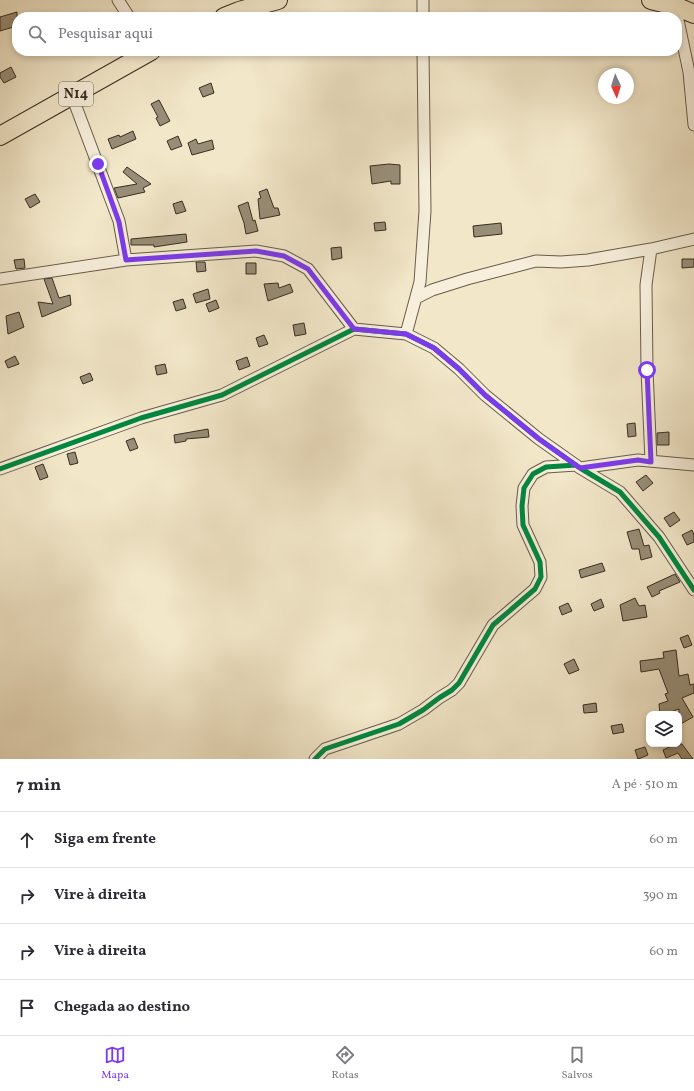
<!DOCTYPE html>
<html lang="pt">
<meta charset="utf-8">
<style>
:root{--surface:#fff;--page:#f7f7f7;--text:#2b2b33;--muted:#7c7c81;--line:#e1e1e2;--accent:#7c3aed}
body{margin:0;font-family:Vollkorn,serif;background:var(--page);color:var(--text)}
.controls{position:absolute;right:12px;bottom:12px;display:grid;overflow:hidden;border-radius:8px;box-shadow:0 2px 6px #0003}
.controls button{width:36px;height:36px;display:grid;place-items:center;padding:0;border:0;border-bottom:1px solid var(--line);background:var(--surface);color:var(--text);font:20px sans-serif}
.compass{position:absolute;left:598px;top:68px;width:36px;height:36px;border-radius:50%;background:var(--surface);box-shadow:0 2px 6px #0003;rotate:176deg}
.stop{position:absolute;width:12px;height:12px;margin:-9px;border:3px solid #7c3aed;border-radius:50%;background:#fff}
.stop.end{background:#7c3aed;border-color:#fff;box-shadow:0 1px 4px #0008}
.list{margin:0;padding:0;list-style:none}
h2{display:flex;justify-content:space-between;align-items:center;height:52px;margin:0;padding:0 16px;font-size:17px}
h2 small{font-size:13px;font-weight:400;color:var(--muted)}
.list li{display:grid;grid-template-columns:26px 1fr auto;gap:12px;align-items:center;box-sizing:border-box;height:56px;padding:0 16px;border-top:1px solid var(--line)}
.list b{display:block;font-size:15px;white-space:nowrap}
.list em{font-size:13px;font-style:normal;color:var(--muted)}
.icon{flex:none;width:22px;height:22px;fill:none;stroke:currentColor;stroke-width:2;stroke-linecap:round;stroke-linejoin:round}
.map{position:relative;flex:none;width:694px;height:759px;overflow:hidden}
.search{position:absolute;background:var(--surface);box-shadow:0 2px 6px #0003;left:12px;right:12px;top:12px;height:44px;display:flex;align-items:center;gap:10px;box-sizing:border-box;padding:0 14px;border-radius:16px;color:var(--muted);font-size:15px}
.sheet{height:276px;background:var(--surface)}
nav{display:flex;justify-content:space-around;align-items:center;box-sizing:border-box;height:56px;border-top:1px solid var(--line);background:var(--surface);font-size:11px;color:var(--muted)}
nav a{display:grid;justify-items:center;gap:2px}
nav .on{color:var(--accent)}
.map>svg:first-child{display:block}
</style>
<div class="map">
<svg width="694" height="759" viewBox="0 0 694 759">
<rect width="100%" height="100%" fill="#f2e7c9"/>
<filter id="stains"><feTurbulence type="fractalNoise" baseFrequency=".005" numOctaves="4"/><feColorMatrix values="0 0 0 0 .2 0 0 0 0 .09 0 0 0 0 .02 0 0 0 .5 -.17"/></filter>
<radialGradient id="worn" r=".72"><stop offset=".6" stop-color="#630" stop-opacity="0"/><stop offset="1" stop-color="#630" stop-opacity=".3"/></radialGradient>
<!-- building -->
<path fill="#988e78" stroke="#372d21" d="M17,12V26L0,31V17Z
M11,67L16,77L4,83L0,77V73Z
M211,83L214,93L203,97L199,88Z
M159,100L170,121L160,126L156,118L158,117L151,104Z
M133,131L136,139L112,149L108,139L119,135L120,137Z
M178,136L182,146L171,150L167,141Z
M196,139L198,144L212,140L214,149L192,155L188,143Z
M389,164L400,165V184H391V181L372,184L370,166Z
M127,167L151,184L143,188L145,192L118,198L114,188L137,184L123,172Z
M267,189L274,208H278L280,215L260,219L258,199L261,198L259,192Z
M35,194L40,202L30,208L25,199Z
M182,201L186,211L176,214L173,204Z
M248,202L253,221L255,220L258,231L246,234L244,223L238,206Z
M385,222L386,230L375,231L374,223Z
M501,223L502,234L474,237L473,226Z
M186,234L187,242L154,247V245H131V239Z
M341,247L342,258L332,260L331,248Z
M24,259L25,268L16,269L14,260Z
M682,259H694V267L682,268Z
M196,262H205L206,271L197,272Z
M246,263H256V274H246Z
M52,278L59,298L70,295L71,305L42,317L38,302L53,304L44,279Z
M278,283L279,288L290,284L293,292L268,301L264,284Z
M208,289L210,299L196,303L193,294Z
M183,299L186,308L176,311L173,302Z
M216,300L219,308L209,312L206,304Z
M19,312L24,327L8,334L6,316Z
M304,323L306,334L295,336L293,325Z
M264,335L268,344L259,347L256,338Z
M15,356L19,364L8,368L5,361Z
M247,357L250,366L239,370L236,361Z
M165,364L167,373L157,375L155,366Z
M90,373L93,380L83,384L80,377Z
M635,423L636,436L628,437L627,424Z
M208,429L209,437L186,439V441L175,443L174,435Z
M669,432V445H657V433Z
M134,438L138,448L130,451L126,441Z
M75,452L78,463L70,465L67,454Z
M43,464L48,477L40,480L35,467Z
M646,475L653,483L643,491L636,482Z
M674,512L680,520L670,527L664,518Z
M639,529L644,546L649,545L652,557L641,560L639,549H632L627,532Z
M692,530L694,535V542L687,545L682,535Z
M602,563L605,571L581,578L579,570Z
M675,574L680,582L659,591L660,593L652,597L647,587Z
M635,598L639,606L645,605L647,617L623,621L620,605Z
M601,599L604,607L594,611L591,604Z
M568,603L572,611L562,615L559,607Z
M688,635L692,645L684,648L680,638Z
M676,650L679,676L688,674L690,685L694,684V693L682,698L693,717L679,725V709L665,714H660L659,704L668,701L665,694L668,693L659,669L641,672L640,661L664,658L663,652Z
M574,659L579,670L569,674L564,664Z
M596,703L597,712L584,713L583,705Z
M622,724L624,732L613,734L611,726Z
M676,744H682L693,759H682L678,753L666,758L663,750Z
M645,747L648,755L638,759L635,750Z"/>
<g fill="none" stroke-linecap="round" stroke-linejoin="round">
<defs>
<path id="minor" d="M118,0L129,17
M423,0V17
M675,6L689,72L694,125
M72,96L119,221L126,260
M651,249L646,285L647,370L651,461
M0,279L126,260L256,251L284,256L308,269L354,329
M416,298L432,290L467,279L536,261L561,262L588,260L651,249L694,239
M406,334L420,282L425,211L423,51
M580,468L638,460L694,465
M0,469L141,418L222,395L354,329L406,334L434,348L459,369L485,395L539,439L580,468L620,492L659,537L694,590
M315,759L325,749L399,724L423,710L439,698L452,690L459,683L493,625L535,589L541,577L540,562L523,525L522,506L524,488L533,474L546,467L576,465"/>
<path id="primary" d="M651,0L675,6L694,14
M224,17L239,11L278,0
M0,136L151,51"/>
</defs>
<!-- minor casing -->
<use href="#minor" stroke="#665c4b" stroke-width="13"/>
<!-- primary casing -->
<use href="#primary" stroke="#372d21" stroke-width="20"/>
<!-- minor -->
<use href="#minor" stroke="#f7efdc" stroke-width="11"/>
<!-- primary -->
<use href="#primary" stroke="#f2e7c9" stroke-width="18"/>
<defs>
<path id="cycleway" d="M0,469L141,418L222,395L354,329L406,334L434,348L459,369L485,395L539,439L580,468L620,492L659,537L694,590
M315,759L325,749L399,724L423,710L439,698L452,690L459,683L493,625L535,589L541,577L540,562L523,525L522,506L524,488L533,474L546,467L576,465"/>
</defs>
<!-- cycleway casing -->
<use href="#cycleway" stroke="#f7efdc" stroke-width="8"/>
<!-- cycleway -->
<use href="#cycleway" stroke="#00873e" stroke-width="5"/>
</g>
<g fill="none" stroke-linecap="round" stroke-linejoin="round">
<!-- route -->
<path stroke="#7c3aed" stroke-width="5" d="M98,164L119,222L126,260L256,251L284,256L308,269L354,329L406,334L434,348L459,369L485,395L539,439L580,468L638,460L651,462L647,370"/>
</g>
<g text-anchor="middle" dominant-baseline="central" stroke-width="4" stroke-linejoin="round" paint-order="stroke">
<!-- shield labels -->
<rect fill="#f7efdc" stroke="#716759" stroke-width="1" x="59" y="82" width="34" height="24" rx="3"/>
<g font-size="14" font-weight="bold" fill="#372d21">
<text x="76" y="94">N14</text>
</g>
</g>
<rect width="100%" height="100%" filter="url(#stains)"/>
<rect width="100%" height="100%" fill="url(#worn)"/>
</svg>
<div class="controls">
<button><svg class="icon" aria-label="layers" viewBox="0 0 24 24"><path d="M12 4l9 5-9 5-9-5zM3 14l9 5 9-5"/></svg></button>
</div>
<svg class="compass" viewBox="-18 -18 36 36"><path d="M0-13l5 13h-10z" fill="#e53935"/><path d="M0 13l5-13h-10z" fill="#7c7c81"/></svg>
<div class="stop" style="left:647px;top:370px"></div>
<div class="stop end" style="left:98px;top:164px"></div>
<div class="search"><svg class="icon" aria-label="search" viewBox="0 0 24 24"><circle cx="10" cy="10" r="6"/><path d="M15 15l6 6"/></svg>Pesquisar aqui</div>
</div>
<section class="sheet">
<h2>7 min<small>A pé · 510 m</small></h2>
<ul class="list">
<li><svg class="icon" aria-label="ahead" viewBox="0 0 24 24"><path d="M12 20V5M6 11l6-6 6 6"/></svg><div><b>Siga em frente</b></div><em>60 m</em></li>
<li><svg class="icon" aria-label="right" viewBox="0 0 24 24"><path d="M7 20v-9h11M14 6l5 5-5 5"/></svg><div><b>Vire à direita</b></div><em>390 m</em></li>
<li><svg class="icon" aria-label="right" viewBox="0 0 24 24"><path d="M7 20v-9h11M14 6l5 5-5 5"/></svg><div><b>Vire à direita</b></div><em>60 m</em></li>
<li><svg class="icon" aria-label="arrive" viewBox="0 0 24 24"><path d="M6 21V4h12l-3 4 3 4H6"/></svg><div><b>Chegada ao destino</b></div></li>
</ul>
</section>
<nav>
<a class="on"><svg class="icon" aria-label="map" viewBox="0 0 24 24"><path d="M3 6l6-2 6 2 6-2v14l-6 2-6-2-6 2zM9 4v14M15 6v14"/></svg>Mapa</a>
<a><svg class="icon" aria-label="directions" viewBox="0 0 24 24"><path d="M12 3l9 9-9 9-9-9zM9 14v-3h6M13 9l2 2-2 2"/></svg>Rotas</a>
<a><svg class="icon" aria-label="saved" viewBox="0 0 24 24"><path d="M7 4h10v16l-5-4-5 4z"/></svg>Salvos</a>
</nav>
